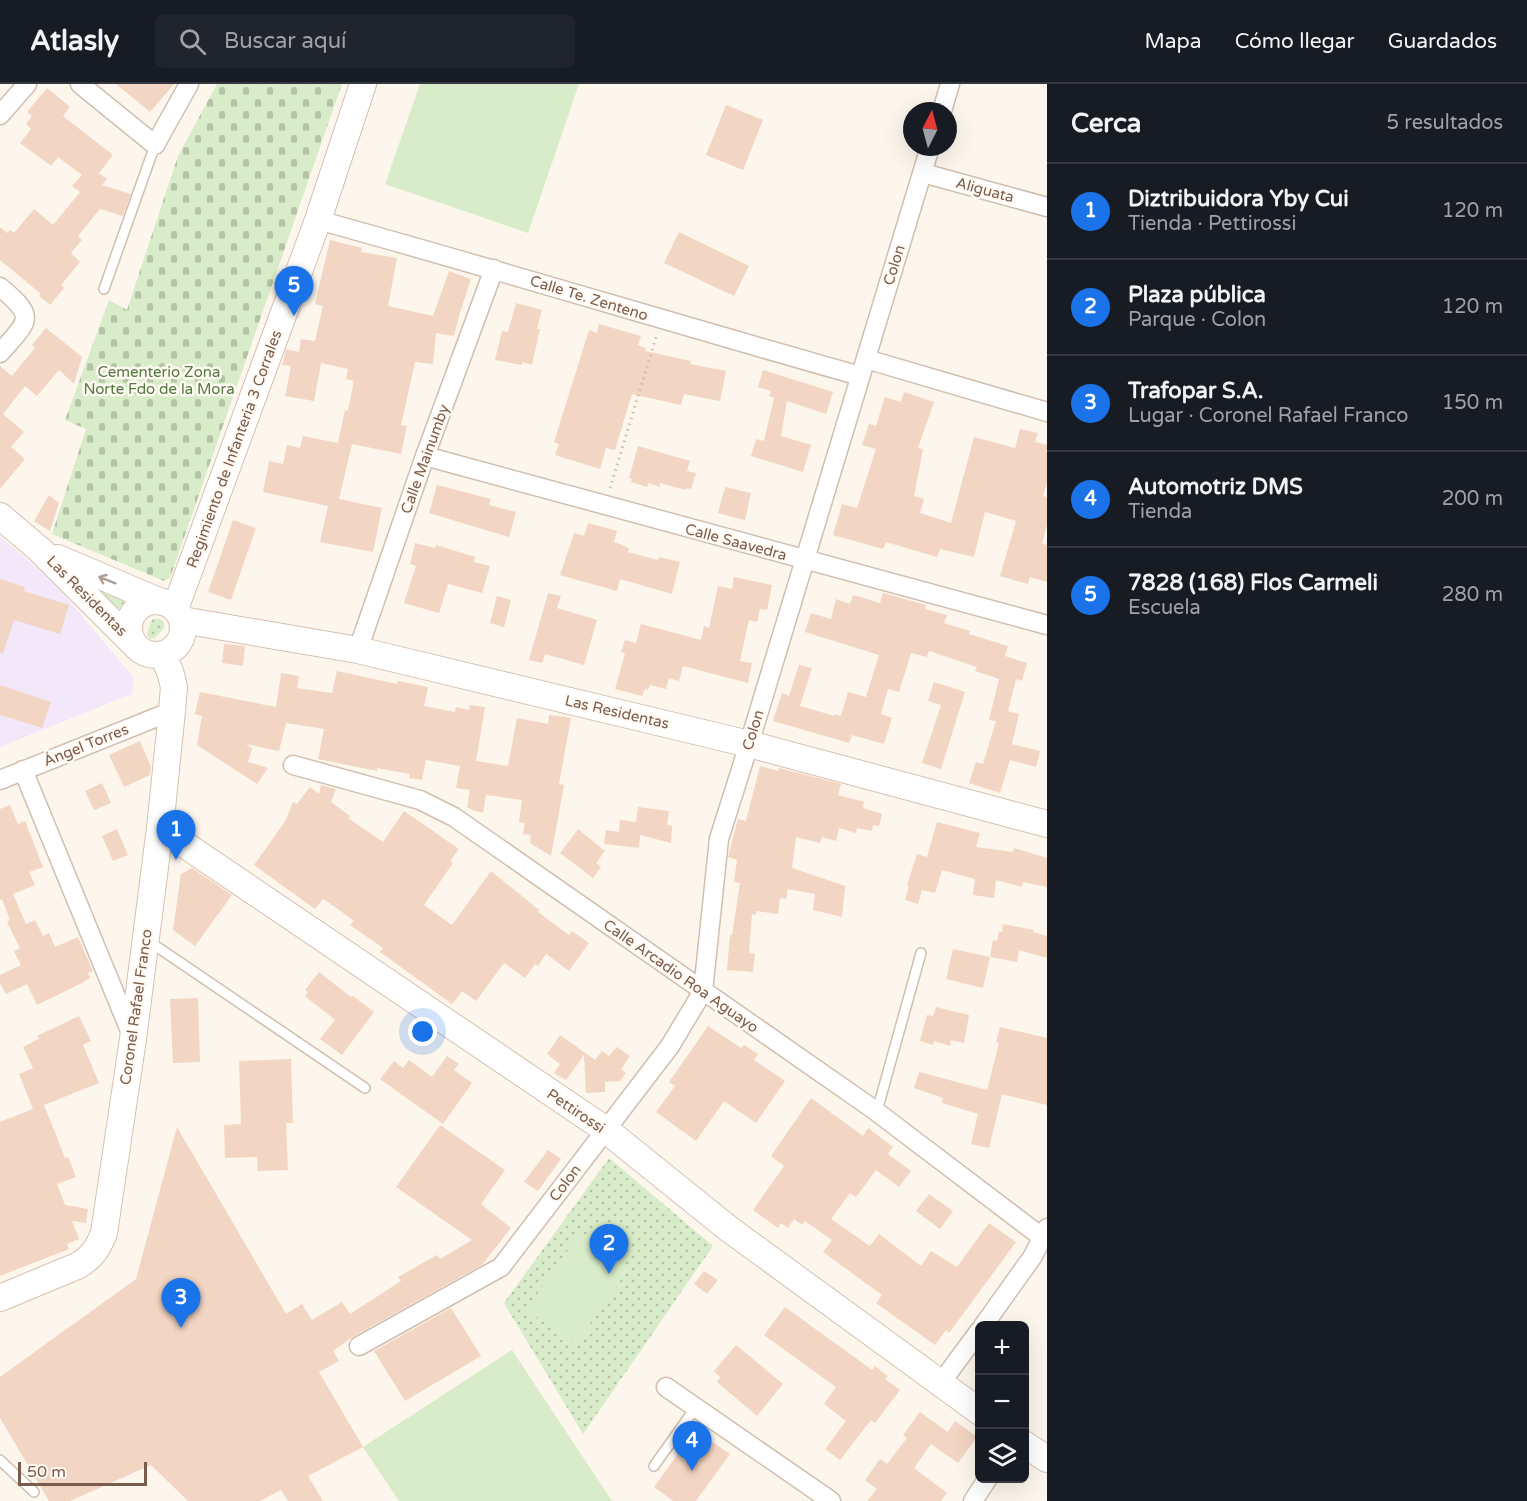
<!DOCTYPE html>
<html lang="es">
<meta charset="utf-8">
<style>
:root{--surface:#171b24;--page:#20242c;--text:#f1f3f6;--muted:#9ea1a6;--line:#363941;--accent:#1a73e8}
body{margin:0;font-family:"Varela Round",sans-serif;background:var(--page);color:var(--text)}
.controls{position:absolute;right:18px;bottom:18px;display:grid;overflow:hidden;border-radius:9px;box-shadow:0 6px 24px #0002}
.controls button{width:54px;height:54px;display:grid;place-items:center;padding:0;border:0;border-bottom:2px solid var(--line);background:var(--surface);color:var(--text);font:30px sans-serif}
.compass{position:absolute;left:903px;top:18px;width:54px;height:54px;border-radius:50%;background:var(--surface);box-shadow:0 6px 24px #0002;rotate:6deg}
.scale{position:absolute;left:18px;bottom:15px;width:129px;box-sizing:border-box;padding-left:6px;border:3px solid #7a5c4d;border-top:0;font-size:16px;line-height:21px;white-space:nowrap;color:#7a5c4d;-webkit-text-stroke:4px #fffaf3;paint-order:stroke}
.you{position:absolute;left:423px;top:948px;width:21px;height:21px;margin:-15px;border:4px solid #fff;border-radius:50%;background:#1a73e8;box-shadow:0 0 0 9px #1a73e833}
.badge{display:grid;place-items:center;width:39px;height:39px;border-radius:50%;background:var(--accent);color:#fff;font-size:20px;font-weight:700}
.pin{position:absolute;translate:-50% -50px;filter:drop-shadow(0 2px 3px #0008)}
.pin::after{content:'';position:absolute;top:32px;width:21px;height:18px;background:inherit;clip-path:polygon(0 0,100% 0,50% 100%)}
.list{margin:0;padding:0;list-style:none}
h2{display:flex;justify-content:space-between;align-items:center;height:78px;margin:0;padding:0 24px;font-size:26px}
h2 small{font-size:20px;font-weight:400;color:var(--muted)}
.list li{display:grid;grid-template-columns:39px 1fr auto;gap:18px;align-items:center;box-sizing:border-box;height:96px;padding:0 24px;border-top:2px solid var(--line)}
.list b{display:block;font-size:22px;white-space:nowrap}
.list p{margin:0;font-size:20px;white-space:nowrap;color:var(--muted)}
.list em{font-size:20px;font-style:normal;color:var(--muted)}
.icon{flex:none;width:33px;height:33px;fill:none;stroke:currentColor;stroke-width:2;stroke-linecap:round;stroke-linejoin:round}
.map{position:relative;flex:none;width:1047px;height:1417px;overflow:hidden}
header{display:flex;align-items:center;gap:36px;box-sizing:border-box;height:84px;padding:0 30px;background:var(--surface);border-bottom:2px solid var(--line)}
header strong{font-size:28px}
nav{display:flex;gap:33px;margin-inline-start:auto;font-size:21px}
.search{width:420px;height:54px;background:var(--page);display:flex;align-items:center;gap:15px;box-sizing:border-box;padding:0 21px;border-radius:9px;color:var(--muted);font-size:22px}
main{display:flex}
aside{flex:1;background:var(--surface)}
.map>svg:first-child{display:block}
</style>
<header>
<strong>Atlasly</strong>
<div class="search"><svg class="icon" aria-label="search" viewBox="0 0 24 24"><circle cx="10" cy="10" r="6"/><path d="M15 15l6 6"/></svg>Buscar aquí</div>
<nav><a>Mapa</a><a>Cómo llegar</a><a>Guardados</a></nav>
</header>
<main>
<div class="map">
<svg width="1047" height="1417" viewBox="0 0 1047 1417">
<defs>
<pattern id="green-dots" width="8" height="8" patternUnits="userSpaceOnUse" patternTransform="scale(1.5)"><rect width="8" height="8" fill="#d8ecc9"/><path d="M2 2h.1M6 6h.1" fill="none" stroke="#b4c2a5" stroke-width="1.8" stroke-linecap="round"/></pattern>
<pattern id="cemetery-stones" width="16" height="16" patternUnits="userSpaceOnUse" patternTransform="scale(1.5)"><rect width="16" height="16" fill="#d8ecc9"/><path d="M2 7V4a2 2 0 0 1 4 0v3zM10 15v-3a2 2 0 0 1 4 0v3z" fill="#b4c2a5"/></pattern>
</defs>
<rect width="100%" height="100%" fill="#fdf6ec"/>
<!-- education -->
<path fill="#f3e8fa" d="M0,453L52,496L134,594L132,610L0,663Z"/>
<!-- green -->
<path fill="url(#green-dots)" d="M96,502L123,516L124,520L120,524H116Z
M152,535C160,534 163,535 165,543L154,555L149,554L147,550Z
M609,1074L713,1162L583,1350L504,1219Z"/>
<!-- cemetery -->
<path fill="url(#cemetery-stones)" d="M217,0H342L170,494L164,497L52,450L86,345L65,336L109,216L127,226L178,72Z"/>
<!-- pitch -->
<path fill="#d8ecc9" d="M420,0H579L528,149L385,100Z
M580,1149L630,1183L576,1260L526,1226Z
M512,1266L612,1417H399L363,1363Z"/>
<!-- building -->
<path fill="#f3d5c3" d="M116,0H174L150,28Z
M47,4L70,23L63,32L113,71L99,89L107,95L102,101L131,110L123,132L100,125L78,152L82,156L71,169L80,178L61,201L64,204L50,221L39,212L41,210L0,176V143L7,149L10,146L14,149L34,125L53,141L80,108L72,102L82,91L58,73L51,82L20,59L31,45L26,40L32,32L27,28Z
M726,21L763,36L743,86L706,71Z
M679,148L749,182L734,212L664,179Z
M330,156L362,164L361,168L397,174L388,222L433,232L449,187L471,195L459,232L454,252L436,249L433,280L415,278L401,341L407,342L401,370L352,360L339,415L382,424L373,468L320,458L328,422L263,408L269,377L283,380L287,361L300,364L303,352L338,359L345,326L348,327L354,297L346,295L348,285L321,279L314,317L285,312L291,282L282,281L286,265L299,268L301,255L315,257L323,222L315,220Z
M516,219L542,226L537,245H540L532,281L522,278V281L495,276L502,247L508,248Z
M599,240L641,252L638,261L646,264L645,267L691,277L690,280L726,287L720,317L684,310L681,321L632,310L615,366L606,364L600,385L555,371L559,360L554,358L589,246L597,249Z
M46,244L82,273L74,300L59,286L37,312L25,302L3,330L24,348L11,363L25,375L0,405V282L12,292L35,264L32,261Z
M763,286L833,308L826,330L787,317L781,352L811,361L803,388L751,372L756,355L764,357L774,314L769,312L771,307L758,303Z
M904,308L934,318L918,364L923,365L914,412L924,415L920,429L951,439L974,353L1015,364L1020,345L1038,349L1035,358L1047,361V399L1043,412L1047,413V441L1042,459L1047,461V498L1030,493L1028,500L1000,492L1016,437L985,428L974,473L940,465L937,473L886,458L883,465L833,451L842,420L857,424L876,365L862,361L869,340L876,342L885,313L901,318Z
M638,362L690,377L687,387L696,389L691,405L687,404L686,406L660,399V403L648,399L647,403L631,398L632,395L629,394Z
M437,401L491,415L489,421L516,428L509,453L429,429Z
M725,403L751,409L745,436L718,429Z
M49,411L59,419L50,447L34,437Z
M233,436L256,444L231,516L208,508Z
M588,439L617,447L614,458L629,464L628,468L658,476L659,473L680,478L672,510L620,495L617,507L560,491L574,449L584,452Z
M415,459L435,464L436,461L475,473L474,478L490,482L482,509L448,500L439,529L404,519L416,482L410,480Z
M734,493L772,501L767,526L760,525L757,538L749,536L740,577L752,579L748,599L683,582L679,597L669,594L666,605L650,601L648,606L645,605L642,612L615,605L625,569L621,568L625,556L636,559L641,540L701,556L704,542L709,544L718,502L732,505Z
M0,495L25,503L24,507L69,521L60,550L14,536L3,569H0Z
M548,509L561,512L557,524L597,536L584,581L545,570L542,579L529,576Z
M883,509L926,521L925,525L947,531L944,539L970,547L969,550L1008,562L1005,572L1027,579L1022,597L1016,595L1008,627L1019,630L1012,660L1040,667L1036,683L1010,676L1000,709L969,699L976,678L983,680L996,637L989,636L999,595L975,587L977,583L929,567L927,573L911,569L899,608L888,605L881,630L892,634L884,660L852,651L849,659L773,637L782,609L789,612L799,581L812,584L800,622L835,632V630L841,632L848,608L866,613L879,571L805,548L811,529L831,535L836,515L850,520L853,511L880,519Z
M497,512L511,516L504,543L490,539Z
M224,560L245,562L243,582L222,579Z
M337,587L397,600L398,597L428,603L424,622L455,628L456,623L469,626L470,621L485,623L476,677L508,682L517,634L548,640L549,631L571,634L559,700L564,701L551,772L530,759L531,751L523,750L525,739L519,738L522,716L486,711L483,729L475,727L467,723L470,706L456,704L460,682L426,676L422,696L409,694L410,690L377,684V687L318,675L324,645L286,639L279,667L246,660L252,664L248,678L268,684L257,700L197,661L202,632L195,630L200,608L276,623L281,589L299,592L297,604L332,609Z
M934,598L965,608L941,685L922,679L941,621L928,617Z
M0,601L51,618L42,644L0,631Z
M140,657L151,683L150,691L124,703L109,671Z
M760,682L778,687L779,684L841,700L838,711L864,718L863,724L882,730L879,742L873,741L872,747L857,744L856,749L839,744L836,757L822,753L820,759L796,753L792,784L845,802L842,833L813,826L815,810L788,805L786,815L780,814L778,830L756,827V831L752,830L749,869L755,870L753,888L727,886L730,851H732L740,799L734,798L737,776L728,773L729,769L738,735L746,737Z
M102,699L111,719L94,726L85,707Z
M321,701L336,705L331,718L350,732L348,734L383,758L404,727L459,765L450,777L453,779L424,821L452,841L491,787L539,826L538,828L569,851L572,847L589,859L569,887L546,870L538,882L535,880L525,894L504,879L476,917L462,907L452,920L380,868L383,864L350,841L354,837L338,825L323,815L315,825L254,781L286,736L293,718L297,720L310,703L319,710Z
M10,721L18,740L25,737L43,783L29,788L35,801L13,810L26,840L35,836L43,852L49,849L55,863L78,853L93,887L88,889L90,894L82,899L37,921L27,900L6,910L0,899V891L21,881L14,867L20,864L7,838L10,836L2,815L0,816V725Z
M638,723L669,727L667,741L672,742L671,759L640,751L639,764L604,760L606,746L619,748L620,736L636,738Z
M937,738L980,749L976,763L1013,768L1014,764L1047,774V803L1023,798L1022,803L996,796L994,814L973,811L975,795L942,786L935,809L922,806L918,820L905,816L909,802L907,801L917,770L927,773Z
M117,745L128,771L113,777L102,752Z
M578,745L605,767L596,779L601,783L593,794L560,769Z
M192,784L232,811L195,862L173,846L181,790Z
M1003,840L1034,846L1033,848L1047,852V874L1019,866L1017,878L990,873L993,856L997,857L999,847L1002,848Z
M953,865L990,873L983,904L946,895Z
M319,888L351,913L353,912L374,928L342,971L320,955L335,936L305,912L308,908L305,906Z
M198,914L200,978L173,979L170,915Z
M936,923L969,931L964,959L951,956L950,962L934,957L933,961L920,957L927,931L933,932Z
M79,932L91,957L83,961L99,999L44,1021L65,1074L68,1073L76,1093L57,1100L65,1121L88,1125L86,1139L72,1137L79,1155L67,1160L69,1165L0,1192V1038L33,1025L19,990L33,984L23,963L39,955L37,952Z
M708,942L741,964L744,961L758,970L754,976L785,997L756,1039L724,1017L696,1057L656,1028L675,1002L669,998Z
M1000,943L1047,954V1021L1002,1010L989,1064L971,1060L978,1030L942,1019L943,1014L914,1004L919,988L987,1006L999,959L996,958Z
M560,951L595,976L602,967L609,972L617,963L630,972L621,985L626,989L620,997L605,998V1008L586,1009L584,971L566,996L554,989L560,980L547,970Z
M447,972L459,980L454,986L472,999L443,1040L380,995L394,977L403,984L409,976L432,993Z
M291,975L293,1039H286L288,1086L258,1087L257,1073L225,1074L224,1041L241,1040L239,977Z
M811,1014L863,1052L868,1044L893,1063L888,1070L911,1087L899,1103L876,1086L856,1113L850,1109L831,1135L870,1162L879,1150L921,1182L931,1167L957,1183L989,1139L1016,1158L949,1249L946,1246L935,1261L876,1219L882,1211L823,1168L832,1156L805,1137L802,1141L794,1135L788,1144L781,1139L778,1144L753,1126L784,1082L771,1072Z
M440,1041L505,1086L481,1120L511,1144L482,1181L354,1252L333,1267L339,1277L319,1288L363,1363L308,1392L323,1417H288L281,1406L260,1417H188L151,1381L70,1417H49L0,1334V1293L136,1195L177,1043L286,1230L302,1220L312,1236L342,1218L350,1230L401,1197L398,1193L437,1171L440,1175L472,1156L396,1103Z
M548,1066L561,1075L538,1107L524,1098Z
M929,1110L953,1127L940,1145L916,1127Z
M704,1187L718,1196L707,1210L694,1200Z
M785,1223L872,1286L875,1282L888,1292L885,1295L900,1306L875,1339L871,1336L840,1376L825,1365L846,1337L824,1320L836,1303L764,1251Z
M451,1224L481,1272L405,1317L374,1267Z
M736,1261L783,1300L757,1332L717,1298L720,1293L714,1287Z
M920,1328L948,1348L955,1337L977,1353L958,1379L931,1360L914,1384L947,1409L941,1417H867L877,1405L865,1396L880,1375L887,1380L907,1354L903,1351Z
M695,1346L730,1370L696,1417H673L654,1403Z"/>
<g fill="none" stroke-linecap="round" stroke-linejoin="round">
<defs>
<path id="lane" d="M104,205L155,61
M147,856L365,1004
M877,1027L921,869
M0,1376L34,1408
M654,1382L696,1323"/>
<path id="street" d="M80,0L155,61L189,0
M942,27L950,0
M0,31L27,0
M923,89L1047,123
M318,136C499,186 679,241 860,292
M0,203C37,234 29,236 0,269
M866,275L1047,328
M425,372L1047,541
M358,566L425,372L494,185
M293,681L420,716L454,733L873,1025L1043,1154
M23,686L133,954
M0,696L172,627
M983,1242L1033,1172L1047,1144
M359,1262L501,1183L670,962L703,907L719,755L749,660L930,63
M940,1300L980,1246
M666,1303L831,1417
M973,1417L988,1394"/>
<path id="secondary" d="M0,432L39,465L134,560
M58,474L161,518
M129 544a27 27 0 1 1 54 0a27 27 0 1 1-54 0Z
M175,525L318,136L363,0
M182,536L358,566L749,660L1047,740
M160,744L606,1046L729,1145L980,1328
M0,1214L77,1182C92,1174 98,1164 104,1149L133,955L160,744L172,627L174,603L170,587L162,571
M1024,1360L1047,1375"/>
</defs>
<!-- lane casing -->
<use href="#lane" stroke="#d1beb0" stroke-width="12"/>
<!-- street casing -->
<use href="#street" stroke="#d1beb0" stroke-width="21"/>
<!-- secondary casing -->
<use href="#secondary" stroke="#d6c0b0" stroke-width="28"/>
<!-- path -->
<path stroke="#d9b8a5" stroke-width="3" stroke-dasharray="1.5 4.5" stroke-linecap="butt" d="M610,404L657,250"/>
<!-- lane -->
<use href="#lane" stroke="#fff" stroke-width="9"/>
<!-- street -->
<use href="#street" stroke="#fff" stroke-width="18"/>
<!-- secondary -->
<use href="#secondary" stroke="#fff" stroke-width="26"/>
</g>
<!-- one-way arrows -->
<defs><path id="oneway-shaft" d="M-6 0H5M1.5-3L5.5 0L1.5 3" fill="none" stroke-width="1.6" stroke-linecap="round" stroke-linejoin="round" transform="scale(1.5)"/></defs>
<use stroke="#af9d94" href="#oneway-shaft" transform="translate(107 496) rotate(-158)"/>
<g text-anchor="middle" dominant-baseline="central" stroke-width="5" stroke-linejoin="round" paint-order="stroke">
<!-- street labels -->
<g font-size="15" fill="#7a5c4d" stroke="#fffaf3">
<text transform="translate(985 106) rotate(15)">Aliguata</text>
<text transform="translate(894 181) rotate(-73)">Colon</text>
<text transform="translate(589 214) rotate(17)">Calle Te. Zenteno</text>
<text transform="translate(234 365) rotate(-70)">Regimiento de Infanteria 3 Corrales</text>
<text transform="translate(425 375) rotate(-70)">Calle Mainumby</text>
<text transform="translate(736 458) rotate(15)">Calle Saavedra</text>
<text transform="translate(87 512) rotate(45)">Las Residentas</text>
<text transform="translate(617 628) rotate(13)">Las Residentas</text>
<text transform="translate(753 646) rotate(-73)">Colon</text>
<text transform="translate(86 661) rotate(-22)">Ángel Torres</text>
<text transform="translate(681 892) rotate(35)">Calle Arcadio Roa Aguayo</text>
<text transform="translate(136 923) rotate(-82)">Coronel Rafael Franco</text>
<text transform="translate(576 1027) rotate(34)">Pettirossi</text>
<text transform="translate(565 1099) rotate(-53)">Colon</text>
</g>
<!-- park labels -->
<g font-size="15" fill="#537a41" stroke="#fffaf3">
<text x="159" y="288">Cementerio Zona<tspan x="159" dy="17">Norte Fdo de la Mora</tspan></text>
</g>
</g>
</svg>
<div class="controls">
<button>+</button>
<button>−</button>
<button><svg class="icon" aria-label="layers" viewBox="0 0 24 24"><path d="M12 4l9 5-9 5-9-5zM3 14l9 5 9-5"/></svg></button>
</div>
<svg class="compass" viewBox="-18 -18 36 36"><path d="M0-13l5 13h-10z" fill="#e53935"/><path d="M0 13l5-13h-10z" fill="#9ea1a6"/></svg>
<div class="scale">50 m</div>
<div class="you"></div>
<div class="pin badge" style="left:176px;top:776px">1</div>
<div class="pin badge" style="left:609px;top:1190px">2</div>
<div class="pin badge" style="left:181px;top:1244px">3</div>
<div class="pin badge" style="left:692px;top:1387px">4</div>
<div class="pin badge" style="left:294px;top:232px">5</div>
</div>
<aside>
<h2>Cerca<small>5 resultados</small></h2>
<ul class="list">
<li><span class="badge">1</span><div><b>Diztribuidora Yby Cui</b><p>Tienda · Pettirossi</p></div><em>120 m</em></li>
<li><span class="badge">2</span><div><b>Plaza pública</b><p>Parque · Colon</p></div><em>120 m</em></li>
<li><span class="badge">3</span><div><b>Trafopar S.A.</b><p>Lugar · Coronel Rafael Franco</p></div><em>150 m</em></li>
<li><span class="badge">4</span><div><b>Automotriz DMS</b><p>Tienda</p></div><em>200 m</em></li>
<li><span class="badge">5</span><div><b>7828 (168) Flos Carmeli</b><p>Escuela</p></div><em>280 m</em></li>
</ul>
</aside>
</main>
